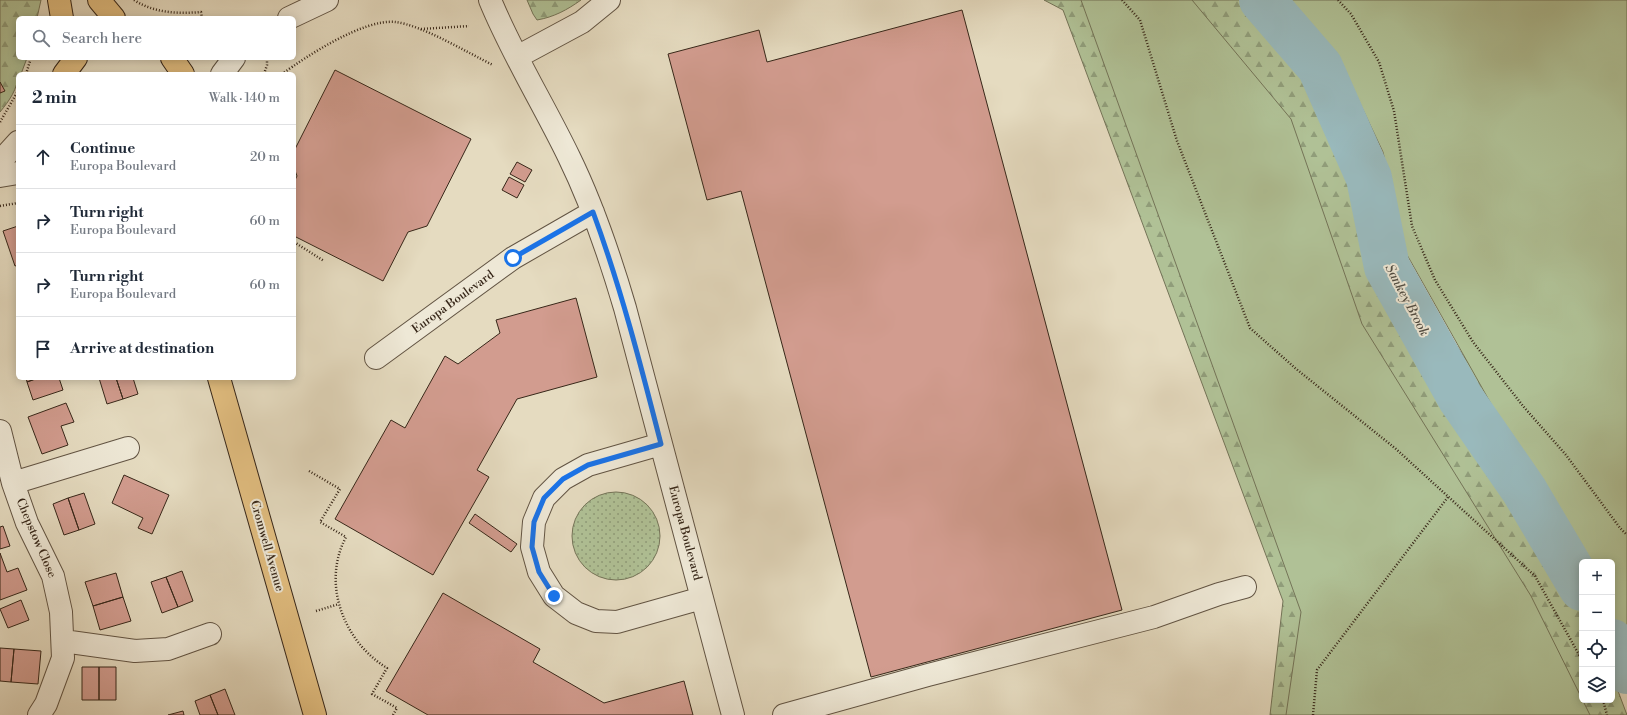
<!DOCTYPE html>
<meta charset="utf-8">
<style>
:root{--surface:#fff;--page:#f6f6f7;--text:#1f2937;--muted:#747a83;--line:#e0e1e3}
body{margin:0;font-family:"Libre Bodoni",serif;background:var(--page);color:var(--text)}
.controls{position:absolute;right:12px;bottom:12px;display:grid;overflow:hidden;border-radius:6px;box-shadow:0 2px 10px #0003}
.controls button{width:36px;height:36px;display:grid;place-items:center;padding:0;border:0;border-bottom:1px solid var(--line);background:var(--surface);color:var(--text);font:20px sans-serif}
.stop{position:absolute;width:12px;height:12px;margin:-9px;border:3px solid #1a73e8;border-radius:50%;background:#fff}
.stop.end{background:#1a73e8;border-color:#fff;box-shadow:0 1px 4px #0008}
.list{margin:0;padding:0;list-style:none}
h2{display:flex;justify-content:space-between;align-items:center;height:52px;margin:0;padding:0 16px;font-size:17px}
h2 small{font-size:13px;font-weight:400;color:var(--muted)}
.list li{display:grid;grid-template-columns:26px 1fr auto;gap:12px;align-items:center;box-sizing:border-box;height:64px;padding:0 16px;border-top:1px solid var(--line)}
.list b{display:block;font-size:15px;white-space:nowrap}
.list p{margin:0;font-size:13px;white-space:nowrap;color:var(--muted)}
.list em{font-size:13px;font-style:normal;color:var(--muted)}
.icon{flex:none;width:22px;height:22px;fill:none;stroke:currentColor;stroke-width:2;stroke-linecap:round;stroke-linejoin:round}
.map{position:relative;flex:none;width:1627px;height:715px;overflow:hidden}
.search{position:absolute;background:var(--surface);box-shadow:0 2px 10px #0003;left:16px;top:16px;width:280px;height:44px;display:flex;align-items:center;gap:10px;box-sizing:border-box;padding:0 14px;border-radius:6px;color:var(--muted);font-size:15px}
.panel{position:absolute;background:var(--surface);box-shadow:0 2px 10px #0003;left:16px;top:72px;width:280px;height:308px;border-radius:6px}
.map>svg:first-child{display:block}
</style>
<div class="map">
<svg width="1627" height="715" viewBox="0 0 1627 715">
<defs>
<pattern id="grass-dots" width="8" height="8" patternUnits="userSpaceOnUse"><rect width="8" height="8" fill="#b0c196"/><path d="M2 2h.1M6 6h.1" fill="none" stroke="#909d7a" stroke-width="1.8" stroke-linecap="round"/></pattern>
<pattern id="forest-firs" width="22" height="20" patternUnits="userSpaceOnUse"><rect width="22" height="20" fill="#b0c196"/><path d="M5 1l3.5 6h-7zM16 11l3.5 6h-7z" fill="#909d7a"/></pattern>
</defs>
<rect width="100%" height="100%" fill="#e5dbc0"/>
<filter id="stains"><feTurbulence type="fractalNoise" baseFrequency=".005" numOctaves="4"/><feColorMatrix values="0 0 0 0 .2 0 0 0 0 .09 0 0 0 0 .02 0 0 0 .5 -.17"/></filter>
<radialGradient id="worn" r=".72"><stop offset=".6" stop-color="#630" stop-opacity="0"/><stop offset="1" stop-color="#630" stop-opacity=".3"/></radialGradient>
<!-- grass -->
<path fill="url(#grass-dots)" stroke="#747458" d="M572 536a44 44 0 1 1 88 0a44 44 0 1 1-88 0Z"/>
<!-- forest -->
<path fill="url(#forest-firs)" stroke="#747458" d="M0,0H41L37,18H18V58H27L21,74H18C18,89 9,101 0,112Z
M527,0H581C567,10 554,17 537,20L533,14Z
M1044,0H1256L1261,11L1307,82H1355L1381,137L1351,168L1357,196H1384L1401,262L1522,444L1552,531L1582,597V700H1612V675L1627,715H1270L1283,601L1063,10Z"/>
<!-- park -->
<path fill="#b0c196" stroke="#747458" d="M1081,0H1192L1291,119L1362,324L1531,596L1590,715H1286L1301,612Z
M1289,0H1627V645L1612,618V562H1582V565L1406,253L1383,152L1339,59Z"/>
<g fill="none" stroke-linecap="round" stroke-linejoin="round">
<!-- river -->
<path stroke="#99b9bc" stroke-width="46" d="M1262,0L1320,67L1369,178L1387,267L1461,399L1524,490L1582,588
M1612,642L1627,671"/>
</g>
<!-- building -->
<path fill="#d29c8f" stroke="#372719" d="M962,10L1122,610L871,677L741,191L707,200L668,54L759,30L767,62Z
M335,70L471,139L427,226L408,232L383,281L294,236V182L297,176L294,168V151Z
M0,82L5,91L0,93Z
M517,162L532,170L525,182L510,174Z
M509,177L524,185L517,198L502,190Z
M18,226V265L15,266L3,231Z
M576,298L597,377L517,399L477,470L489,477L433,575L335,519L391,420L405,428L445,356L458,364L500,333L496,320Z
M26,378H38L27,382Z
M38,378H59L63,390L33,400L27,382Z
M99,378H116L123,399L107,404Z
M116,378H133L138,394L123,399Z
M66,403L74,422L61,426L68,445L42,454L28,417Z
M124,475L169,495L152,534L138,528L143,518L112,503Z
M84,493L95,524L79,530L68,498Z
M68,498L79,530L64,535L53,504Z
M475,514L517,544L511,552L469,523Z
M3,526L10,546L0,549V527Z
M0,553L7,572L18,568L27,590L0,600Z
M182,571L193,601L178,607L166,577Z
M116,573L123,597L93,606L85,582Z
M166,577L178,607L162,613L151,582Z
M443,593L540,649L533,662L604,703L684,681L693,715H428L386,691Z
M123,597L131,621L100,630L93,606Z
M21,600L29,620L8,628L0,609Z
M0,648L14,649L11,682L0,681Z
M14,649L41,651L38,684L11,682Z
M82,667H99V700H82Z
M99,667H116V700H99Z
M225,689L235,715H218L210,695Z
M210,695L218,715H200L195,701Z
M183,711L184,715H168Z"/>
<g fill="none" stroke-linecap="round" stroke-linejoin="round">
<defs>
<path id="minor" d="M490,0C512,54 544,105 569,157C593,206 610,257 625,308L733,715
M289,18L327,0
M517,57L582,22L609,0
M222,74L234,58
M0,162L18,142
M0,176L18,173
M376,358L513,258L593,212
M0,431L13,483L27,523L53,576L61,612L63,658L46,704L39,715
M661,444L588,465L563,479L544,498L534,522L532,547L539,572L554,596L576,613L596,621L617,622L702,598
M13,483L128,448
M63,641L135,651L168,649L210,634
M784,715L928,675L1154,617L1219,594L1245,587"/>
<path id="major" d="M59,0L62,18
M99,0L114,18
M172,58L183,74
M64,74L76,58
M219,378L315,715"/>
</defs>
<!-- minor casing -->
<use href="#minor" stroke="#625443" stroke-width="24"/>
<!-- major casing -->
<use href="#major" stroke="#372719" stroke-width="24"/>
<!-- path -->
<path stroke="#372719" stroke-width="2.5" stroke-dasharray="1 2" stroke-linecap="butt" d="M134,0C154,13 178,14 201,12L202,18
M1122,0L1140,20L1177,141L1250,328L1295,368L1396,449L1535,576L1582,660
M1338,0L1351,14L1379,62L1394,111L1412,226L1435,280L1473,342L1523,406L1566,455L1620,528L1627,535
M421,29L469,26
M26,74L31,58
M264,74L267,65V58
M282,74C307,56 363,19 395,22C422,25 466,52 493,65
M0,122L18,91
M0,206L18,203
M294,242L324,261
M309,471L340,489L320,522L346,537C321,584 344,642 387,668L372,694L397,708L393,715
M316,611L339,604
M1603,700L1607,715
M1313,715L1317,670L1448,497"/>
<!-- minor -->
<use href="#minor" stroke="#eee8d6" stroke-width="22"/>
<!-- major -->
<use href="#major" stroke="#e2be80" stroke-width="22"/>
</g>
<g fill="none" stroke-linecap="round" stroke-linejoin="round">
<!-- route -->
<path stroke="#1a73e8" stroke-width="5" d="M513,258L593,212C621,288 641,366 661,444L588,465L563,479L544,498L534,522L532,547L539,572L554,596"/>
</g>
<g text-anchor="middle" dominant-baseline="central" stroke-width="4" stroke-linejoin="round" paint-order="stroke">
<!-- street labels -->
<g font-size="12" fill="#372719" stroke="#eee8d6">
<text transform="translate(453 302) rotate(-36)">Europa Boulevard</text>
<text transform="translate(685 533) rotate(75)">Europa Boulevard</text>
<text transform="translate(36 538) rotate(67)">Chepstow Close</text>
<text transform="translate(267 546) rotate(74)">Cromwell Avenue</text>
</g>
<!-- water labels -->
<g font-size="13" font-style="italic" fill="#504c42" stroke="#eee8d6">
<text transform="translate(1407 300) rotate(62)">Sankey Brook</text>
</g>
</g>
<rect width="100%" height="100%" filter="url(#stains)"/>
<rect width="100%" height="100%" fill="url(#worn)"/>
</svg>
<div class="controls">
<button>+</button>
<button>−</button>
<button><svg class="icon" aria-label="locate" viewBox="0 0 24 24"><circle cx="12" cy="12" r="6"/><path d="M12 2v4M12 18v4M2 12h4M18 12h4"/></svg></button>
<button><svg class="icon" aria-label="layers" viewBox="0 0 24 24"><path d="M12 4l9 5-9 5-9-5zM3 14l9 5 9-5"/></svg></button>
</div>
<div class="stop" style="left:513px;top:258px"></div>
<div class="stop end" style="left:554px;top:596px"></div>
<div class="search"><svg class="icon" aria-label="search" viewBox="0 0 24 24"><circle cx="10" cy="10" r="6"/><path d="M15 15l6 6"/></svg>Search here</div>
<section class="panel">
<h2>2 min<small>Walk · 140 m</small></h2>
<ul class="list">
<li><svg class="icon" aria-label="ahead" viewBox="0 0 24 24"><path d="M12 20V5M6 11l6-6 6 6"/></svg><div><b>Continue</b><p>Europa Boulevard</p></div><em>20 m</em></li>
<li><svg class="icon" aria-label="right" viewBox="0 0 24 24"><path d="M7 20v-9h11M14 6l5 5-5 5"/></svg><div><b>Turn right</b><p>Europa Boulevard</p></div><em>60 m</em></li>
<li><svg class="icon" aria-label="right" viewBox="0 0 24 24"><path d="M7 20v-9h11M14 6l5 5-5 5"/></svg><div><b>Turn right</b><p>Europa Boulevard</p></div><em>60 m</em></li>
<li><svg class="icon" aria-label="arrive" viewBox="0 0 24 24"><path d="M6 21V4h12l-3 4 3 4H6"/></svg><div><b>Arrive at destination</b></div></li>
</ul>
</section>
</div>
